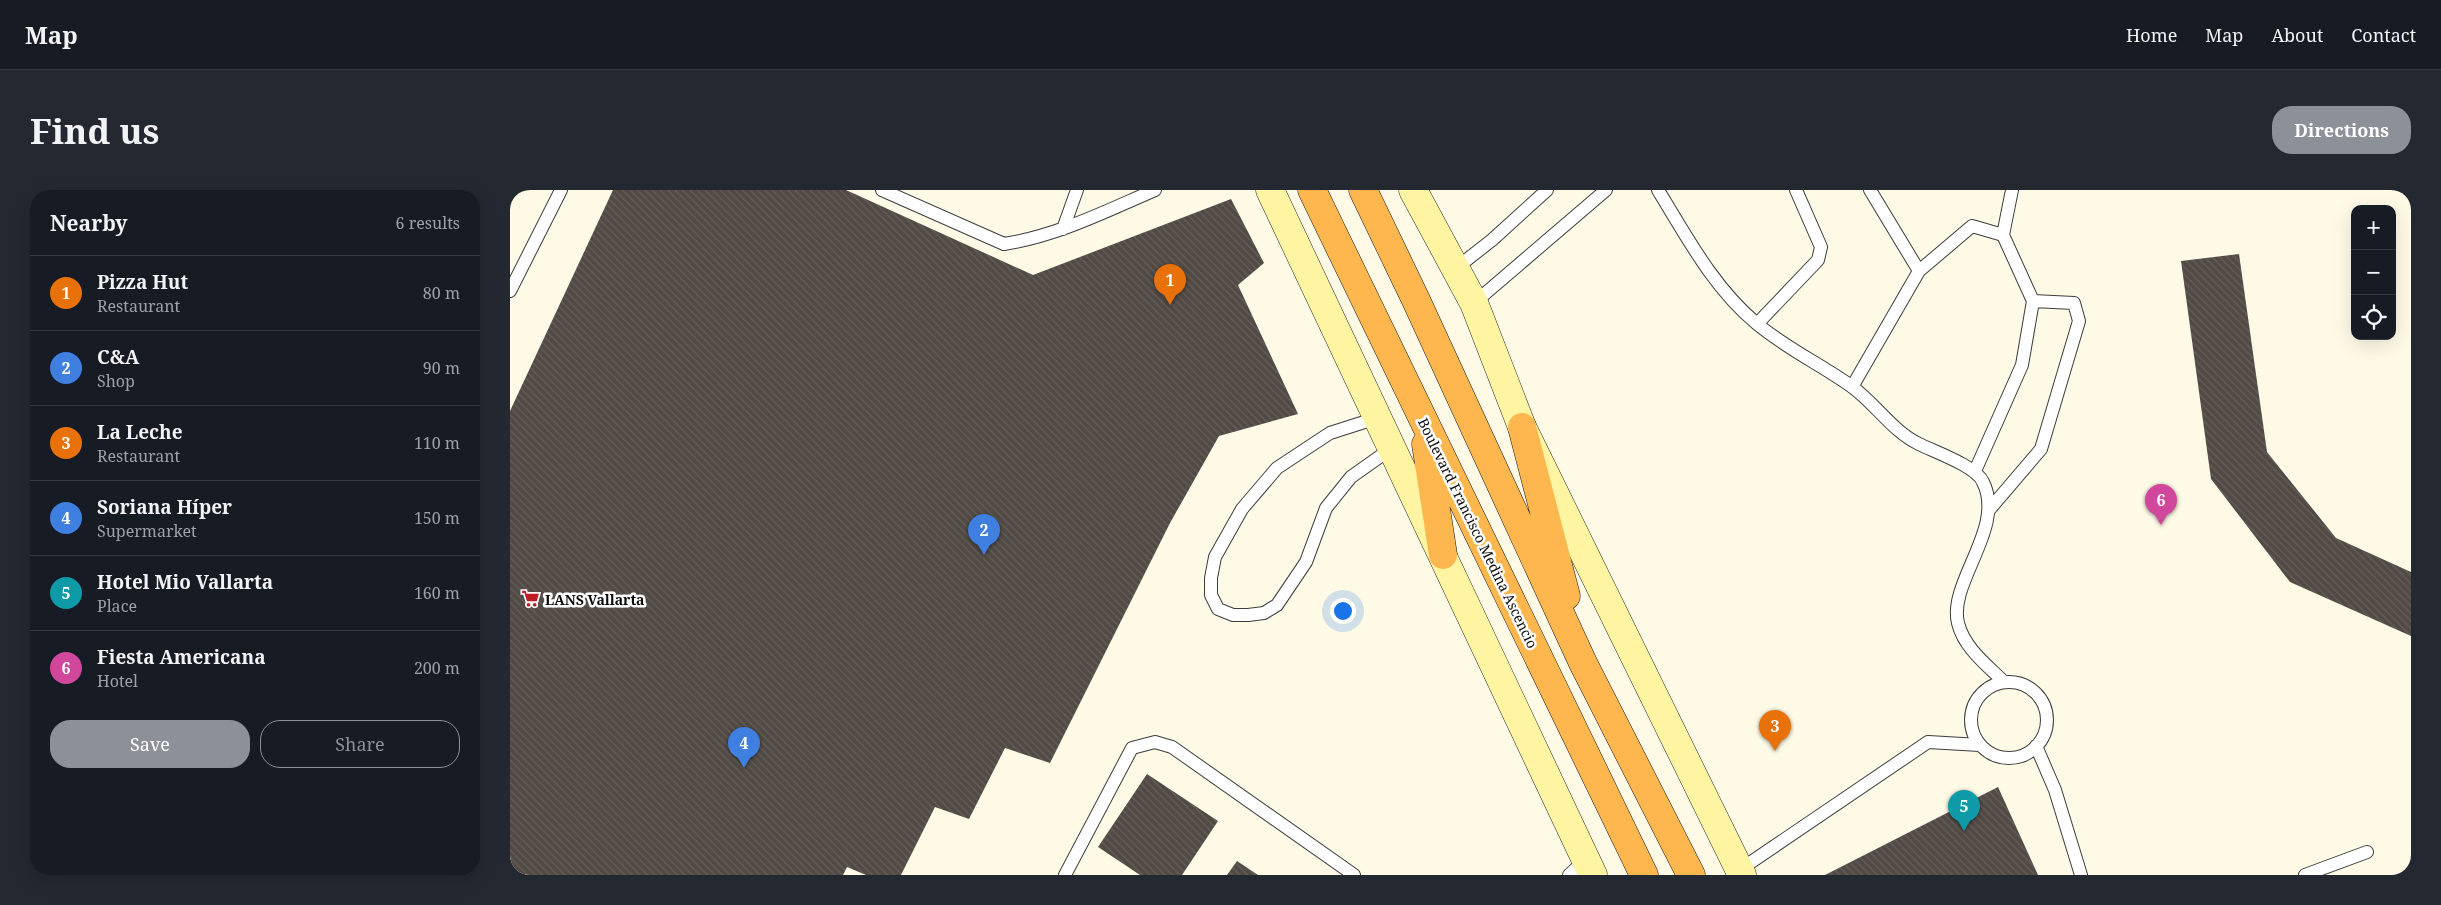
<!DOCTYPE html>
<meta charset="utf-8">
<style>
:root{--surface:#171b24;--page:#242831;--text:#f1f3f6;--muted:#9ea1a6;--line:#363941;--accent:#8c9099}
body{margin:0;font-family:"Noto Serif",serif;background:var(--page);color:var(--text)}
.controls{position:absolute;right:15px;top:15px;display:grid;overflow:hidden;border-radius:10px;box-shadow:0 5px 20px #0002}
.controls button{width:45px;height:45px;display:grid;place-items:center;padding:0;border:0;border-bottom:1px solid var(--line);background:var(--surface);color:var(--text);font:25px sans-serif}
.you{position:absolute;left:832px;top:420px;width:18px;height:18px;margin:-12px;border:4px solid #fff;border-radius:50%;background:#1a73e8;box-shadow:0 0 0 8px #1a73e833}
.badge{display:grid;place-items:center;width:32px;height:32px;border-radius:50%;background:var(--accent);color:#fff;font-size:16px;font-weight:700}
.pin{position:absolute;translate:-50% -41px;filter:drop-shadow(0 1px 2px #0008)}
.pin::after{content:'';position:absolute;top:26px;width:18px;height:15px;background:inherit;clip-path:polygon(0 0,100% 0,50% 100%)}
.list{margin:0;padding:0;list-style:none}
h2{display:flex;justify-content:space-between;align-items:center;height:65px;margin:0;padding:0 20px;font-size:21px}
h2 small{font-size:16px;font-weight:400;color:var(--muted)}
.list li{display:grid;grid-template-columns:32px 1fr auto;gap:15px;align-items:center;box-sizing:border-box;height:75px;padding:0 20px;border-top:1px solid var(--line)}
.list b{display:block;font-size:19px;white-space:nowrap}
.list p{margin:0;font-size:16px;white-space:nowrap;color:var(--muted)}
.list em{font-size:16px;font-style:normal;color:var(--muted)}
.actions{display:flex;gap:10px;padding:15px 20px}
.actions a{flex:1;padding:11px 0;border:1px solid var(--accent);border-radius:20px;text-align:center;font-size:18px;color:var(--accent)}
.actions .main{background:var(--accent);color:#fff}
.icon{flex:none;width:28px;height:28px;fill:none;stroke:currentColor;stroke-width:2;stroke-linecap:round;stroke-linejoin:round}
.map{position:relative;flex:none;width:1901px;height:685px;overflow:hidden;border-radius:20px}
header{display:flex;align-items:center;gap:30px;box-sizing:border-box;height:70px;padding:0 25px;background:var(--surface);border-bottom:1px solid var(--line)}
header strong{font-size:24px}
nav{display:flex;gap:28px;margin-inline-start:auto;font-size:18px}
.intro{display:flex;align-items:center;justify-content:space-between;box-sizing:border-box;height:120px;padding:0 30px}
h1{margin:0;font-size:35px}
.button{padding:12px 22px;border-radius:20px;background:var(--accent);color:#fff;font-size:18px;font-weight:700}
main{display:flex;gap:30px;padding:0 30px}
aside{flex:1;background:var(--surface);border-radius:20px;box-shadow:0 5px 20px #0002}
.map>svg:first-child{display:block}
</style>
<header>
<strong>Map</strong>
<nav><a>Home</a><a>Map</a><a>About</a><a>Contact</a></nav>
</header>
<div class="intro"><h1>Find us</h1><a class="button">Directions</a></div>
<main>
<aside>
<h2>Nearby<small>6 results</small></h2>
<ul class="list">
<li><span class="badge" style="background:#e8710a">1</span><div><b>Pizza Hut</b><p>Restaurant</p></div><em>80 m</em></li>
<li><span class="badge" style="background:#3f7fe0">2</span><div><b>C&amp;A</b><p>Shop</p></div><em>90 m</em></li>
<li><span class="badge" style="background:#e8710a">3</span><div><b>La Leche</b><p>Restaurant</p></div><em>110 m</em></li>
<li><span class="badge" style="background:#3f7fe0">4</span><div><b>Soriana Híper</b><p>Supermarket</p></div><em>150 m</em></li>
<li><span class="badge" style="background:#0f9aa8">5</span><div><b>Hotel Mio Vallarta</b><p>Place</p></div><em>160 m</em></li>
<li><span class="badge" style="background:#d1479c">6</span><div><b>Fiesta Americana</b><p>Hotel</p></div><em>200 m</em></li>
</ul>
<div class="actions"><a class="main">Save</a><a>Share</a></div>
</aside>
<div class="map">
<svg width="1901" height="685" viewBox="0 0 1901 685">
<defs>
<pattern id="building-back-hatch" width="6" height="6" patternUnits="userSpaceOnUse" patternTransform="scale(1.25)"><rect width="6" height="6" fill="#524a45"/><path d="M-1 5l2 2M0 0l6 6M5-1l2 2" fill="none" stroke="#665f5b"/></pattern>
</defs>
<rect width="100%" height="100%" fill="#fffae6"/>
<!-- building -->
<path fill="url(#building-back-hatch)" d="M103,0H336L523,85L721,9L754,73L728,95L788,224L709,246L660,333L540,573L495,558L459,629L425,617L391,685H356L337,677L333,685H0V221Z
M1729,64L1757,262L1826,348L1901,382V446L1780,392L1701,289L1671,71Z
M637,584L708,631L672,685H630L588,657Z
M1488,597L1528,685H1315Z
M727,671L748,685H717Z"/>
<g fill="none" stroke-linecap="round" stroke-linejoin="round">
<defs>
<path id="service" d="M372,0L494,54C547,46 596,21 645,0
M1148,0C1177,47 1203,97 1246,133C1274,157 1310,174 1341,196C1365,213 1382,241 1409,254C1425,262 1466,276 1473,292C1496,338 1438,392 1448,433C1454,458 1477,475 1494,492
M1360,0L1409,81
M553,39L567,0
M1493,45L1502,0
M945,79L982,50L1037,0
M0,101L51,0
M964,113L1096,0
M1247,134L1308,70L1311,57L1286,0
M1342,197L1409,81L1462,36L1493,45L1523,111L1512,175L1465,281
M867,228L820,243L767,278L732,319L705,367L701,388V405L708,419L723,425H738L754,423L767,415L796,372L816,318L841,287L882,258
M1479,320L1531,259L1569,131L1564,113L1523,111
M1461 530a38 38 0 1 1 76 0a38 38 0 1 1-76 0Z
M1526,556L1545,600L1571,685
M1228,681L1418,552L1470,555
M555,685L622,558L645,552L662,557L844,685
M1059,685L1075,670
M1795,685L1857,662"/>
<path id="secondary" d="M760,0L1083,685
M903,0L964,113L1012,237L1232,685"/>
<path id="trunk" d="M802,0L1134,685
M853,0L905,108L1073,473L1181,685
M1012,237L1056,406
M916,254L933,365"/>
</defs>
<!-- service casing -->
<use href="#service" stroke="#3c3c3c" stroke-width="14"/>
<!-- secondary casing -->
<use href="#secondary" stroke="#2b2b2b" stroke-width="29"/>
<!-- trunk casing -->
<use href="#trunk" stroke="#1a1a1a" stroke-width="29"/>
<!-- service -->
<use href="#service" stroke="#fff" stroke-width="12"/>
<!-- secondary -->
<use href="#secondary" stroke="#fff4a1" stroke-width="28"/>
<!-- trunk -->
<use href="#trunk" stroke="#feb74e" stroke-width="28"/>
</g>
<!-- icons -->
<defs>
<symbol id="supermarket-bare" viewBox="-9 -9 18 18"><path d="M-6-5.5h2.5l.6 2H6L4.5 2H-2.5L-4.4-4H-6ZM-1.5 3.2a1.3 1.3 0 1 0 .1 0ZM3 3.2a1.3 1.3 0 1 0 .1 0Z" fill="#be1d25" stroke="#fff" stroke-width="2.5" paint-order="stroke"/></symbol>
</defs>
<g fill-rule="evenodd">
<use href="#supermarket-bare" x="8" y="396" width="25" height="25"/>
</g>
<g text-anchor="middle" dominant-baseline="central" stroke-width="5" stroke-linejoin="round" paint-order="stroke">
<!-- street labels -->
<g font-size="14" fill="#090909" stroke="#fff">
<text transform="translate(968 343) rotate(64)">Boulevard Francisco Medina Ascencio</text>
</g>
<!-- poi labels -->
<g font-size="14" font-weight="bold" fill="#090909" stroke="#fff" text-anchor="start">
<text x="35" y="409">LANS Vallarta</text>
</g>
</g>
</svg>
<div class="controls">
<button>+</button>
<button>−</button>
<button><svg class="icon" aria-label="locate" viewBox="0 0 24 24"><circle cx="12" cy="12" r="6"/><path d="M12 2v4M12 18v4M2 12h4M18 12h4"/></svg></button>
</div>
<div class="you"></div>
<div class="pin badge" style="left:660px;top:115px;background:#e8710a">1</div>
<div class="pin badge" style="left:474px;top:365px;background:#3f7fe0">2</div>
<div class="pin badge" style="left:1265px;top:561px;background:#e8710a">3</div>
<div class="pin badge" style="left:234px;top:578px;background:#3f7fe0">4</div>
<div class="pin badge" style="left:1454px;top:641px;background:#0f9aa8">5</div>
<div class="pin badge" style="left:1651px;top:335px;background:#d1479c">6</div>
</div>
</main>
